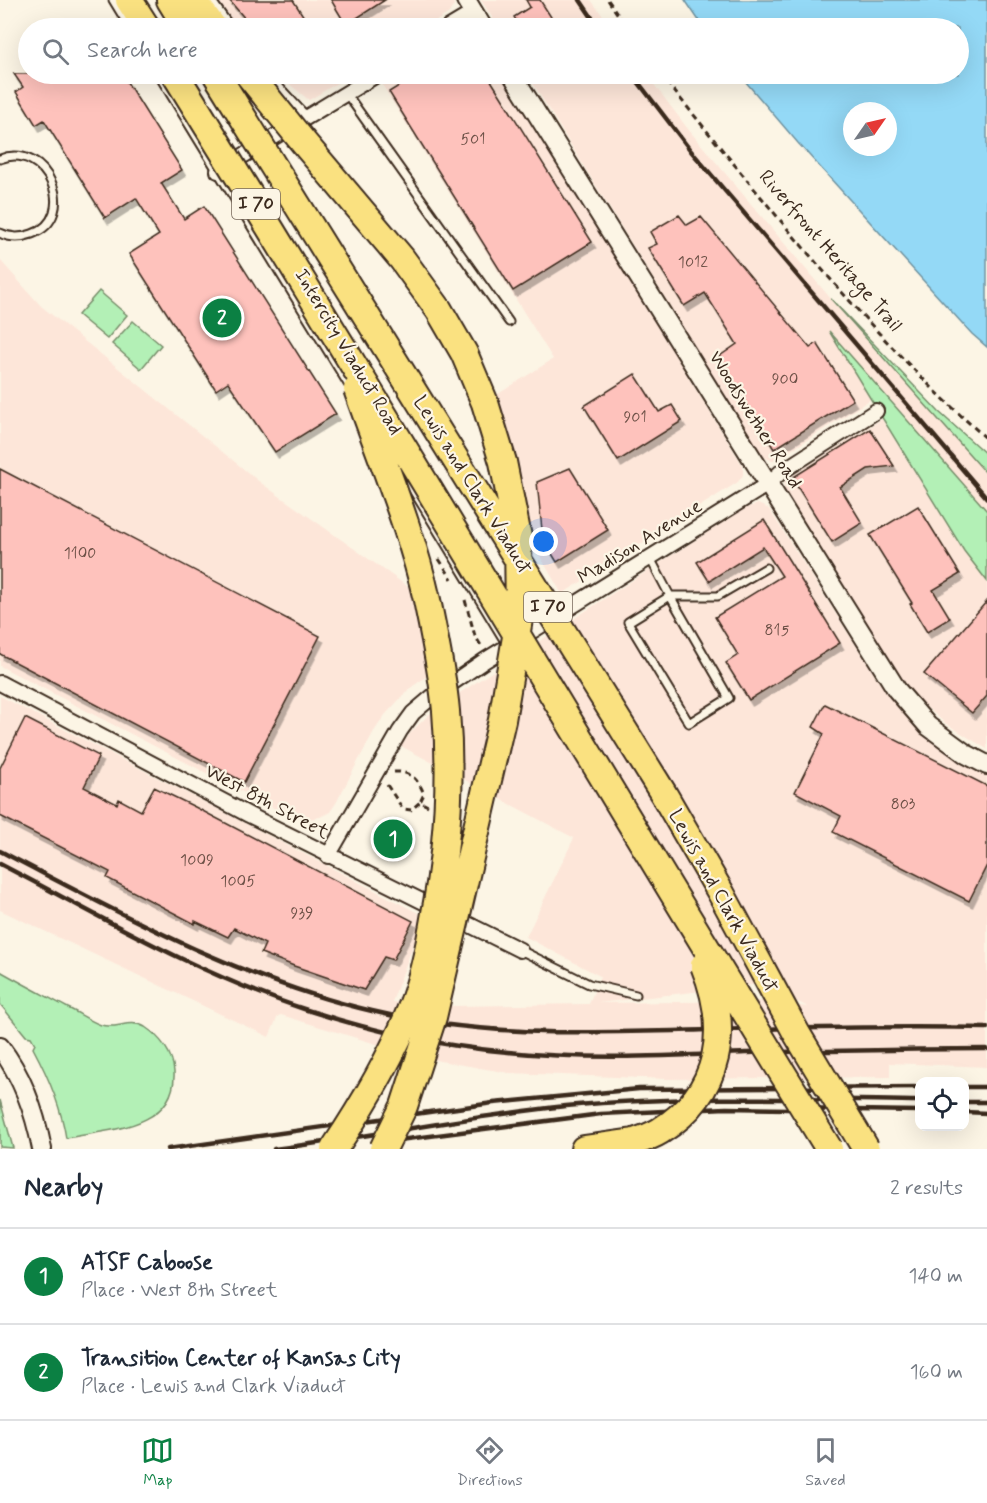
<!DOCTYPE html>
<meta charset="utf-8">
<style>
:root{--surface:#fff;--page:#f2f2f3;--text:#1f2937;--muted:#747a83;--line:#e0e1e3;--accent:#0b8043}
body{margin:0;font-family:Mynerve,sans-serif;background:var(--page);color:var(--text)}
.controls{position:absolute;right:18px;bottom:18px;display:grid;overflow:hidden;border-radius:12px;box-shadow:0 6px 24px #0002}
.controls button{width:54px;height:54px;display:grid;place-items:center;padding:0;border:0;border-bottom:2px solid var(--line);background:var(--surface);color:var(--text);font:30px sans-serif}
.compass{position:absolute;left:843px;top:102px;width:54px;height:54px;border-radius:50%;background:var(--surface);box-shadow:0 6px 24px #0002;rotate:56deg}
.you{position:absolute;left:544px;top:542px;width:21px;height:21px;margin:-15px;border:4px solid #fff;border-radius:50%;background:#1a73e8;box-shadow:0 0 0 9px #1a73e833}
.badge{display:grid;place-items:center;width:39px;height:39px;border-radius:50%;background:var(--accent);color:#fff;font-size:20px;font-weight:700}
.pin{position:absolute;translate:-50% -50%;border:3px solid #fff;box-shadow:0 2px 6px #0006}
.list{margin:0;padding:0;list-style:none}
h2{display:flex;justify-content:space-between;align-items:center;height:78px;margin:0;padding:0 24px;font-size:26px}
h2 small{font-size:20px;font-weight:400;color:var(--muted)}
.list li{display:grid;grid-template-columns:39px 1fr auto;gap:18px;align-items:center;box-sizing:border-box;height:96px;padding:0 24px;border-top:2px solid var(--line)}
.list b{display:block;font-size:22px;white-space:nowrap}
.list p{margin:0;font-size:20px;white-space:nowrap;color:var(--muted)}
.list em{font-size:20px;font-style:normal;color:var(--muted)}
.icon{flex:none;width:33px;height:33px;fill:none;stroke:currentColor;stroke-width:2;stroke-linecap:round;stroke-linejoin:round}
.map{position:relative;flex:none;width:987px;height:1149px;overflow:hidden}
.search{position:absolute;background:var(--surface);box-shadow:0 6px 24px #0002;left:18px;right:18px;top:18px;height:66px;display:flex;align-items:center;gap:15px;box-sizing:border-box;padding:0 21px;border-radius:33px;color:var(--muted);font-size:22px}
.sheet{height:270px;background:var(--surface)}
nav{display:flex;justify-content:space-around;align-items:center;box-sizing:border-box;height:84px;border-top:2px solid var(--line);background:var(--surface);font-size:16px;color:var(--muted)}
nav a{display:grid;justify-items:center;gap:3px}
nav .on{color:var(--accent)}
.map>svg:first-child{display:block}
</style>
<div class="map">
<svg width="987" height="1149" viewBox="0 0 987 1149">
<defs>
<filter id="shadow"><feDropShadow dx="3.5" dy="6" stdDeviation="0" flood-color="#0004"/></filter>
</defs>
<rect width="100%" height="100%" fill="#fcf5e5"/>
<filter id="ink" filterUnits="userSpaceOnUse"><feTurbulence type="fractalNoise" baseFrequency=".0167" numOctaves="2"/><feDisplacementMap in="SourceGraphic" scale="12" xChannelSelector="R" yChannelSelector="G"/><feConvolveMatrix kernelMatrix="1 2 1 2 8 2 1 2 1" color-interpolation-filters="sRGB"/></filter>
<g filter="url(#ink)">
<!-- built -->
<path fill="#fde6d9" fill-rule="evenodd" d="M217,0H453L454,5L449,13L425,28H238Z
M481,0H591L612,28H499Z
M277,74H352L309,100Z
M396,74H502L743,466V475L738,482L562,594L530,539L492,398L553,359L381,83Z
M527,74H646L688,129L831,299L987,474V511L832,335L871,399L776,460H771L763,457Z
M0,260L41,306L261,483L414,591L430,674L409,689L385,715L373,733L336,803L330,812L320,817L308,819L291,817L0,666Z
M882,419L964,551L987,581V749L945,723L924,705L909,688L892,666L784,489L785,480Z
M758,504L769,509L878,680L893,700L917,725L987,772V1067L890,1063V1077L668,1079L509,1073L440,1061L386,1047L281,1015L278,1016L269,1037L0,910V696L424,916L392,1002L455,1006L589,1004L600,976L526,937L574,838L401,746L412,731L435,709L661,562L746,508ZM762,984L808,1007L761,1001L598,1003Z"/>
<!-- green -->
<path fill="#b3f0b6" stroke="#778d6a" stroke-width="1.5" d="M99,291L127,315L107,339L78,315Z
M831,299L939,412L987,455V474Z
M133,321L161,345L141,369L112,344Z
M829,331L987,511V581L964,551Z
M0,971C23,984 46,996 68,1008C79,1013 90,1021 101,1025C116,1030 130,1018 145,1027C160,1037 173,1053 174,1072C177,1129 106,1130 66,1138C61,1106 48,1076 33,1048L35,1044L31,1037L26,1036L0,1004Z
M0,1100L13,1148L0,1147Z"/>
<!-- water -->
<path fill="#94d9f6" stroke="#7093a0" stroke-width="1.5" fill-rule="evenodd" d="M685,0H987V347L972,334L798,143L739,74H958V28H704ZM852,111H888V147H852Z"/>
<!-- building -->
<path fill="#fec2bc" stroke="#3b2a1e" stroke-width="1.5" filter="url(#shadow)" d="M229,0H293L311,28H253Z
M331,0H385L346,25Z
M526,0H540L558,28H521L514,17L530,7Z
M14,74H122L182,170L161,183L184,219L204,206L336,414L275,452L228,382L216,390L129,254L159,235L136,198L105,218L44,120L36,125L16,92L23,87Z
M418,74H487L592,242L513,291L389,92Z
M679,215L687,225L701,217L810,348L817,343L853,400L774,449L717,358L737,344L705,293L684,306L648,248L657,244L650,232Z
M635,374L659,412L672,405L682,421L618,461L584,406Z
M870,429L894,466L868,469L840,487L862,523L832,542L792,478Z
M570,468L608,530L557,562L543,539L537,482Z
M0,469L320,636L244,782L0,654Z
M918,506L960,574L933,590L950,618L927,632L910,604L912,603L870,535Z
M764,520L840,643L749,700L726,663L738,655L715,617L782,576L763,547L709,581L697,562Z
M987,601V696L972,713L924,674Z
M825,704L987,786V865L969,901L833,832L841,816L795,792L824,734L813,727Z
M25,718L99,756L84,787L117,804L119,799L141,811L154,787L195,807L413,921L393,960L384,957L364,990L294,966L261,953L265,944L234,928L228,937L195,921V924L107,878L110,872L0,816V768Z"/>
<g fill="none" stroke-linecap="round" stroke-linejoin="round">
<defs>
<path id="service" d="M113,0L130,28
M211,0L231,28
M158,74L351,389
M267,74L306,116
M346,93L509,322
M0,159C47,140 80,217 32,234C21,238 10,238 0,233
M396,462L507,645
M650,558L670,596L628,622L689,723L729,698L670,596H718L766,568
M520,950L589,984L636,995"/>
<path id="minor" d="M448,28L473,13
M218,171L378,74
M0,683L249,815L520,950
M328,856L400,731L413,713L433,696L484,661L768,484L781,472L876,411"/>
<path id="tertiary" d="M466,0L483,28
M512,74L897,690L928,726L966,754L987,765
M0,1047C23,1077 35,1112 42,1149"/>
<path id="motorway" d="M129,0L147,28
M170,0L187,28
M193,0L214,28
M584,1149L634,1142"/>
</defs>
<!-- service casing -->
<use href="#service" stroke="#3b2a1e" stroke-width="11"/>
<!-- minor casing -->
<use href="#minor" stroke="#3b2a1e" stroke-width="18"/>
<!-- tertiary casing -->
<use href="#tertiary" stroke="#3b2a1e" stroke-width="22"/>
<!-- motorway casing -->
<use href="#motorway" stroke="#3b2a1e" stroke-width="30"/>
<!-- path -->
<path stroke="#3b2a1e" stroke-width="3" stroke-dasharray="6 4.5" stroke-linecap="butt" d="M608,0L627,28
M660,74C764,199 864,331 987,439
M439,559L452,579
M465,600L475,636L482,647
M394,772C410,771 418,779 424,794L420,802
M387,785L403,809L411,810L420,802L428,806"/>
<!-- service -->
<use href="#service" stroke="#fcf5e5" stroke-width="7"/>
<!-- minor -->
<use href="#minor" stroke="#fcf5e5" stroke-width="14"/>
<!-- tertiary -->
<use href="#tertiary" stroke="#fcf5e5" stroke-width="18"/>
<!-- motorway -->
<use href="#motorway" stroke="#fae180" stroke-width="26"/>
<!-- rail -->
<path stroke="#3b2a1e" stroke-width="4.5" d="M580,0L599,28
M632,74L691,151L987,498
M0,851C120,913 239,980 372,1011C483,1038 596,1033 709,1030C802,1028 895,1026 987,1028
M0,864C100,916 199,975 307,1010C372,1031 440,1046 508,1052C587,1060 666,1056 745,1053C826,1051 906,1049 987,1049
M964,1087H987
M964,1102H987
M964,1112L987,1113
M376,1143L601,1114L726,1108L920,1111
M168,1149L493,1103L639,1089L920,1087
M274,1149C372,1137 468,1116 566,1106C684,1095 801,1099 920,1101"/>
<defs>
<path id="motorway-bridge" d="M175,74C396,430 609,791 829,1149
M216,74L663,793L721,893L797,1034L866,1149
M248,74L304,143L402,259L439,310L464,353L485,403L503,462L518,537L519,619L502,720L433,1017L404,1106L383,1149
M634,1142C643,1139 652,1136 660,1131C722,1092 730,1029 704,965
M334,1149C364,1104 392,1057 412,1006C423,978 429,948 434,919C447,851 452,780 446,711C443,676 434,634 427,600C411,529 381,458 357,389"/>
</defs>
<!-- motorway-bridge casing -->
<use href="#motorway-bridge" stroke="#3b2a1e" stroke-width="30" stroke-linecap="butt"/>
<!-- motorway-bridge -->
<use href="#motorway-bridge" stroke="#fae180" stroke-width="26"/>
</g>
</g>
<g text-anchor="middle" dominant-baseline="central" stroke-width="4.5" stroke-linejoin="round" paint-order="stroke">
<!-- number labels -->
<g font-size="16" fill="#6c5046">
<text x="473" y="139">501</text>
<text x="693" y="262">1012</text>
<text x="785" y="379">900</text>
<text x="635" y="417">901</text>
<text x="80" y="553">1100</text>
<text x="777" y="630">815</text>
<text x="903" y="804">803</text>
<text x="197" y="860">1009</text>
<text x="238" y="881">1005</text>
<text x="302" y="913">939</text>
</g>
<!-- shield labels -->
<g fill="#fcf5e5" stroke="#75675a" stroke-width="1.5">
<rect x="232" y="189" width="48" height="30" rx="4.5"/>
<rect x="524" y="592" width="48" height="30" rx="4.5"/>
</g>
<g font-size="18" font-weight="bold" fill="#3b2a1e">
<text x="256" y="204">I 70</text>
<text x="548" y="607">I 70</text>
</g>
<!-- street labels -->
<g font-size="20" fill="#3b2a1e" stroke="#fcf5e5">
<text transform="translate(830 251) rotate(49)">Riverfront Heritage Trail</text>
<text transform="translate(348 352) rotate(59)">Intercity Viaduct Road</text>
<text transform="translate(755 420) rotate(58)">Woodswether Road</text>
<text transform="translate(472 485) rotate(58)">Lewis and Clark Viaduct</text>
<text transform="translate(640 542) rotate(-32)">Madison Avenue</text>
<text transform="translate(267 802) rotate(28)">West 8th Street</text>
<text transform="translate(723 901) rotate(61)">Lewis and Clark Viaduct</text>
</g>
</g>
</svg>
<div class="controls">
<button><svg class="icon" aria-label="locate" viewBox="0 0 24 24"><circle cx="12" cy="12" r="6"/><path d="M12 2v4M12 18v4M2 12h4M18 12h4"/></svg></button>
</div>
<svg class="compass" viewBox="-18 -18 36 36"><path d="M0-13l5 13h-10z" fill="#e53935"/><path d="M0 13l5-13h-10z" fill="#747a83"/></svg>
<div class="you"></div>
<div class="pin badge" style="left:393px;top:839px">1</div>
<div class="pin badge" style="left:222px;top:318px">2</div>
<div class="search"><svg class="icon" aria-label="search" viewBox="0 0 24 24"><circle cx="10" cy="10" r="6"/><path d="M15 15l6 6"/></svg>Search here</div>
</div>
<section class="sheet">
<h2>Nearby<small>2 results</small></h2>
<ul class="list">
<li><span class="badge">1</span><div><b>ATSF Caboose</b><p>Place · West 8th Street</p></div><em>140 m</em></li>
<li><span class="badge">2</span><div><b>Transition Center of Kansas City</b><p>Place · Lewis and Clark Viaduct</p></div><em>160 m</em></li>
</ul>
</section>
<nav>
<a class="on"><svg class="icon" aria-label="map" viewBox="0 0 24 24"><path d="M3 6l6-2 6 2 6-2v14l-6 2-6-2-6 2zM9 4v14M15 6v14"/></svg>Map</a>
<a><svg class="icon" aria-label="directions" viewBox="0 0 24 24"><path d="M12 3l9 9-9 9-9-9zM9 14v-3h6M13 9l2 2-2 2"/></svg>Directions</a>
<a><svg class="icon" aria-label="saved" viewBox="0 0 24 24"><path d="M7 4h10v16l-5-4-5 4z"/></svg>Saved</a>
</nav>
